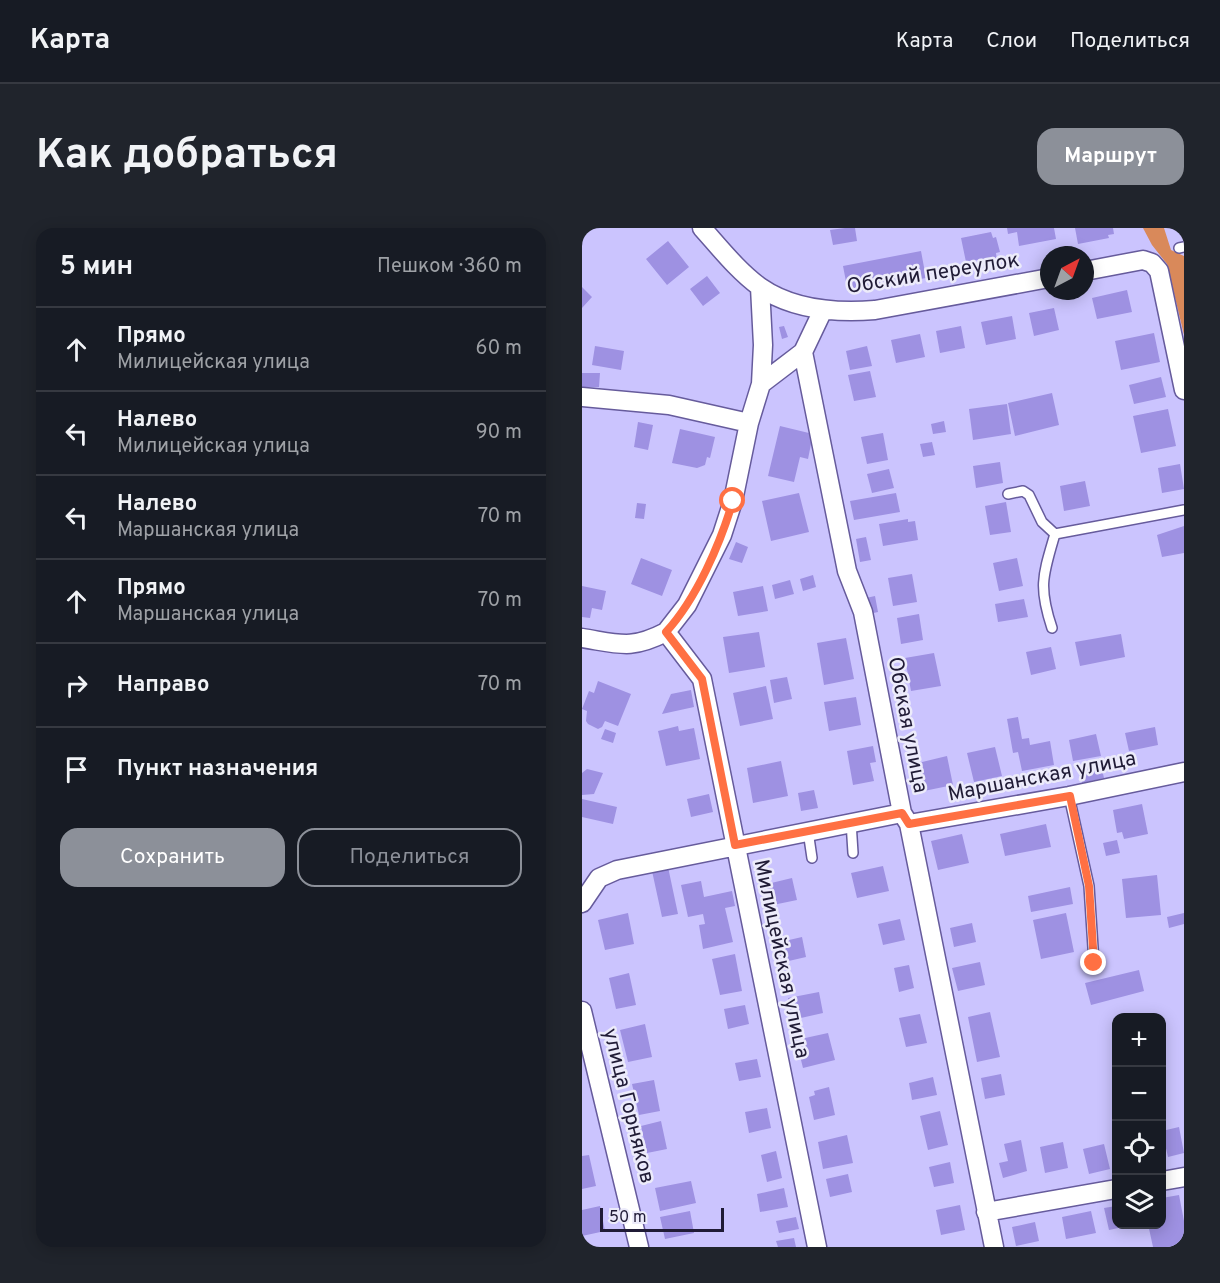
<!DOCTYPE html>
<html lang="ru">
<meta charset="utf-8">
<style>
:root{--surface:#171b24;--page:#20242c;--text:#f1f3f6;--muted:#9ea1a6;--line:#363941;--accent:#8c9099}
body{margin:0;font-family:Overpass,sans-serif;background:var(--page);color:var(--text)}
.controls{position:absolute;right:18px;bottom:18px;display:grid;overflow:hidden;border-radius:12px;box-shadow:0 3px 15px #0003}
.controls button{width:54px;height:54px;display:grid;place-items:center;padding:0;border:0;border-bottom:2px solid var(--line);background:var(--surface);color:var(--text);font:30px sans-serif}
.compass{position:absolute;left:458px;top:18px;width:54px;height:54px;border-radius:50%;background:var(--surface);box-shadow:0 3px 15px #0003;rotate:41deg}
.scale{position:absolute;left:18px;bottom:15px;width:124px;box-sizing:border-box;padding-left:6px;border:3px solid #201b36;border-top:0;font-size:16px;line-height:21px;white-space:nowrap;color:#201b36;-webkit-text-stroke:4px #ecebfa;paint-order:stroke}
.stop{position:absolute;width:18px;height:18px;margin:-14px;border:4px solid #ff7043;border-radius:50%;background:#fff}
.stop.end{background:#ff7043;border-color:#fff;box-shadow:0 2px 6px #0008}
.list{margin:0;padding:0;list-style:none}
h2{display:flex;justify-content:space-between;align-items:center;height:78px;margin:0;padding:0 24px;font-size:26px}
h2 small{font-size:20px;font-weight:400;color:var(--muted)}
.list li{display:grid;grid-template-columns:39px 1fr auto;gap:18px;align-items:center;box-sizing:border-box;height:84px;padding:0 24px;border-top:2px solid var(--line)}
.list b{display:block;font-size:22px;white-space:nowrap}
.list p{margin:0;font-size:20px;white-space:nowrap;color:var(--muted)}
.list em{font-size:20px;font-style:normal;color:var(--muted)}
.actions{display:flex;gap:12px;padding:18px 24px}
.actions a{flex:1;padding:14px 0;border:2px solid var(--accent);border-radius:18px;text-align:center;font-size:21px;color:var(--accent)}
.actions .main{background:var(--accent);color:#fff}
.icon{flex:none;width:33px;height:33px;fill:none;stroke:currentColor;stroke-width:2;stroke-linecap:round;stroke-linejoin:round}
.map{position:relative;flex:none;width:602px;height:1019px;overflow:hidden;border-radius:18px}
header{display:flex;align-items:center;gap:36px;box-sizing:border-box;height:84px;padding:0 30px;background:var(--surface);border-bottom:2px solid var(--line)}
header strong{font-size:28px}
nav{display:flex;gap:33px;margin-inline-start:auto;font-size:21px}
.intro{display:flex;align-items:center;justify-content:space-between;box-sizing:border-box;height:144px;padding:0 36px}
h1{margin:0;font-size:42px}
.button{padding:15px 27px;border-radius:18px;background:var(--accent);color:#fff;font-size:21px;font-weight:700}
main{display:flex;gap:36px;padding:0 36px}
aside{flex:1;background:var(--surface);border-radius:18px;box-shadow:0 3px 15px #0003}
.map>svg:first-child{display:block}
</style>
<header>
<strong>Карта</strong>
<nav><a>Карта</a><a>Слои</a><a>Поделиться</a></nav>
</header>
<div class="intro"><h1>Как добраться</h1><a class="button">Маршрут</a></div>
<main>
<aside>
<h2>5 мин<small>Пешком · 360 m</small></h2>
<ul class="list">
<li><svg class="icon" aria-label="ahead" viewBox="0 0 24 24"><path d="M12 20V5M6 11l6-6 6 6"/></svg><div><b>Прямо</b><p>Милицейская улица</p></div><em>60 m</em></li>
<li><svg class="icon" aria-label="left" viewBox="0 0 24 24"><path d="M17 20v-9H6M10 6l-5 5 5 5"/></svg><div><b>Налево</b><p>Милицейская улица</p></div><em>90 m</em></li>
<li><svg class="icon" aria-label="left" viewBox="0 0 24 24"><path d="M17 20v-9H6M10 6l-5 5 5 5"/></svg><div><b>Налево</b><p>Маршанская улица</p></div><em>70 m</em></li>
<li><svg class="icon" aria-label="ahead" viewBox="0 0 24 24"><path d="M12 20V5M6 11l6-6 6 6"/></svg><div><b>Прямо</b><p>Маршанская улица</p></div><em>70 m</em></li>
<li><svg class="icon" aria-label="right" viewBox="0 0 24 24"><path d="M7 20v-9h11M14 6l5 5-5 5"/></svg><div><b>Направо</b></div><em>70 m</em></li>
<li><svg class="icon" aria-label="arrive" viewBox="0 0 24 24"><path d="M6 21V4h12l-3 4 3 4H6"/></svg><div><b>Пункт назначения</b></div></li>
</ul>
<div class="actions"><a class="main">Сохранить</a><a>Поделиться</a></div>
</aside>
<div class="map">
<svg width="602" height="1019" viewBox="0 0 602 1019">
<rect width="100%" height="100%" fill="#cbc4fe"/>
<!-- forest -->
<path fill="#d9895a" d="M561,0H582L589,22L602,28V107L585,36L570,17Z"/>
<!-- building -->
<path fill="#9e91e2" d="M263,0H273L275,13L251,17L248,2Z
M425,0H472L474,11L437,18L435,4L426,6Z
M493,0H531L532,6L526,7L527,10L496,16Z
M409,4L411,10L414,9L418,24L414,25L415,33L402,35V31L384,34L379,10Z
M86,13L107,39L85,57L64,31Z
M339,23L344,50L266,64L261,38Z
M125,48L138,65L121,78L108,61Z
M0,59L10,69L0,80Z
M545,62L550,84L515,91L510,70Z
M472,80L477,102L452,108L447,85Z
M430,88L434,111L404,117L399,94Z
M202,98L206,109L200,111L197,99Z
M379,98L383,120L358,125L354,103Z
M572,105L578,134L539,142L533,113Z
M338,106L343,129L314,135L309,112Z
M13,118L42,123L39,142L10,137Z
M285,118L290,138L268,142L264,123Z
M288,143L294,169L272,173L266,147Z
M0,145H18L17,159H0Z
M579,149L584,169L552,176L547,157Z
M470,165L477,197L433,208L426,175Z
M425,176L429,206L391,212L387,181Z
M586,181L594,218L559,225L551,188Z
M362,193L364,204L351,206L349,196Z
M56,194L71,197L66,222L52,219Z
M198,198L231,206L226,231L218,229L212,254L186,248Z
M98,201L133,209L128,230L125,229L123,237L115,240L90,235Z
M301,205L306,232L285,236L279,209Z
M350,214L353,227L341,229L338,216Z
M418,234L421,255L394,260L391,238Z
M598,236L602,261L580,265L576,240Z
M307,241L312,260L290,265L285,246Z
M503,253L508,278L482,283L478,258Z
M217,265L227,304L189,313L180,273Z
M314,265L318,284L272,292L268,273Z
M424,274L429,304L408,307L403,278Z
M55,275L64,276L62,291L53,290Z
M326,291V294L333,293L336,312L301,318L297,296Z
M602,298V325L580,329L575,307Z
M284,309L289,332L278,334L274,311Z
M154,314L166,319L160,335L147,331Z
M59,330L90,342L80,368L49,356Z
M435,330L441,358L417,363L411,335Z
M330,346L335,374L311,378L306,350Z
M231,347L234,359L221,363L218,351Z
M208,352L212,366L193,371L190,357Z
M0,358L24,363L20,382L10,380L8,390L0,389Z
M181,358L186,383L156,388L151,364Z
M293,368L296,384L287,386L284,370Z
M442,371L446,389L416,394L413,376Z
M337,386L341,412L319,416L315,390Z
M177,404L183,439L147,445L141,409Z
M539,406L543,429L498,438L493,414Z
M264,410L272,451L242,457L235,415Z
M469,419L474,441L449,447L444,424Z
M352,425L359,458L329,463L323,430Z
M205,449L210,471L192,475L188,452Z
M16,453L49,466L36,498L23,493L20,499L16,501L6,496L4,493L5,483L0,481L7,463L12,465Z
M184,458L191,491L158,498L151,465Z
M109,462L112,479L80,486L89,466Z
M274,469L279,497L247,503L242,474Z
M436,489L440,511L447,510L448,517L468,513L472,537L440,543L436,524L431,525L425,491Z
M96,498L97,503L112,500L118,531L84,538L76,503Z
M573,499L576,517L547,523L543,505Z
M23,501L34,505L31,515L19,511Z
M514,506L519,528L491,533L487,512Z
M291,518L294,534L288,535L292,553L271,557L265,523Z
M413,519L420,548L392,554L385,525Z
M365,528L371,557L342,563L336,535Z
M199,533L206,568L171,575L165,540Z
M518,533L522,550L500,555L496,538Z
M5,541L21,545L12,566L0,567V545Z
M232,562L236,580L219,583L216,565Z
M127,566L131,584L109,589L105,571Z
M0,571L35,579L31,596L0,589Z
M560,576L566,606L542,611L540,604L535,605L531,582Z
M464,596L469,619L423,628L418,606Z
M380,606L387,635L356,642L349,613Z
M535,612L538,625L524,628L521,615Z
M301,638L307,663L275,670L269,645Z
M86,639L96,686L80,689L70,643Z
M575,647L579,687L544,690L540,651Z
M210,650L215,672L186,678L181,657Z
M119,653L122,669L150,663L153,678L143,680L151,714L121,721L117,697L123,696L121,686L106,689L99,657Z
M488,659L491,676L449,684L446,668Z
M46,685L52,716L23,722L16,692Z
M484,685L492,724L459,731L451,692Z
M602,685V696L587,700L585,689Z
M318,691L323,712L301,717L296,696Z
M390,695L394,714L372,719L368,700Z
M220,709L224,729L198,735L194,715Z
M153,726L160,763L138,767L130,731Z
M398,734L403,757L376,763L370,740Z
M327,737L332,760L317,764L312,740Z
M557,742L562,763L509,777L503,755Z
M47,745L54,777L34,781L27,750Z
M237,764L241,785L210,792L206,770Z
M163,777L167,796L146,801L142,781Z
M408,784L418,829L395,834L386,789Z
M338,786L345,815L324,819L317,790Z
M63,796L70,829L46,834L38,802Z
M246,805L253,832L221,840L214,812Z
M175,831L179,849L157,853L153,835Z
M419,846L423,867L403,871L399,850Z
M351,849L355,867L330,872L327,855Z
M72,852L78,883L57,887L50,856Z
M247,859L253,887L232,892L227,869L233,867L232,863Z
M185,880L189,900L167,905L163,884Z
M358,883L366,917L346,922L338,888Z
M79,893L85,921L65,925L59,898Z
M597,899L602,925L586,929L580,903Z
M265,907L271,935L241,941L236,914Z
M439,912L445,943L421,950L417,935L426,933L422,916Z
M481,914L486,940L463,945L458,919Z
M522,916L528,941L507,946L501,921Z
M194,923L200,950L185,954L179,927Z
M7,927L14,958L0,961V928Z
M368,934L372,955L352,959L347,939Z
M266,946L270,964L248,969L244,951Z
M109,953L114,975L78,983L73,960Z
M202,960L206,979L178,984L175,966Z
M597,967L602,993V1019H571L566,996H580V970Z
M378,977L383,1002L359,1007L354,982Z
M18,978L23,1003L0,1008V982Z
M534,978V996L546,998L527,1002L522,980Z
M108,983L112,1005L83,1011L78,989Z
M509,983L514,1005L484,1011L480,989Z
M214,989L217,1001L197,1005L194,993Z
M453,994L457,1013L434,1018L430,999Z
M212,1010L214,1019H196L194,1013Z"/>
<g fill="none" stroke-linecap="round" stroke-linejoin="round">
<defs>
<path id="service" d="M597,20L602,19
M426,266L441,263L447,267L460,294L473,306C461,347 456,358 470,400
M473,306L602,282
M487,568L507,658L512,735
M269,594L271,625
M226,603L230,630"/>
<path id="minor" d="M120,0C138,20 156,43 178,59C211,82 255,85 293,82L467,50
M503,43L561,32L570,35L577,43L602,162
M178,59L181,117L179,156L167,195L151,273L140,307L105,377L84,404L120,451L235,1019
M221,124L265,343L281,384L320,585L327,596L412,1019
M179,156L221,124L241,82
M0,169L87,177L167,195
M0,410C38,416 49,422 84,404
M327,596L487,568L602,544
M0,675L17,650L35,642L320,585
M0,783L57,1019
M580,953L602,949
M404,984L534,961"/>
</defs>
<!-- service casing -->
<use href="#service" stroke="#665b9c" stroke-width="12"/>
<!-- minor casing -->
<use href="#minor" stroke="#665b9c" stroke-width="21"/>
<!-- service -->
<use href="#service" stroke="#fff" stroke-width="9"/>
<!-- minor -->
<use href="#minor" stroke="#fff" stroke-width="18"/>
</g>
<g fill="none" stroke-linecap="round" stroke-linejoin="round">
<!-- route -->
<path stroke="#ff7043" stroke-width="8" d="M151,273C138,316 115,370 84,404L120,451L153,617L320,585L327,596L488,568L507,658L512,735"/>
</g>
<g text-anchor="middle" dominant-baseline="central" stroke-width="5" stroke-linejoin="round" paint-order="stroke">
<!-- street labels -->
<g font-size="21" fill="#201b36" stroke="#ecebfa">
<text transform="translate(351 46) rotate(-9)">Обский переулок</text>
<text transform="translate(325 497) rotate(79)">Обская улица</text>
<text transform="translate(460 549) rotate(-11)">Маршанская улица</text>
<text transform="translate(199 731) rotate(78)">Милицейская улица</text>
<text transform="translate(46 878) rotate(76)">улица Горняков</text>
</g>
</g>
</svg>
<div class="controls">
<button>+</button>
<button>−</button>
<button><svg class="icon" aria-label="locate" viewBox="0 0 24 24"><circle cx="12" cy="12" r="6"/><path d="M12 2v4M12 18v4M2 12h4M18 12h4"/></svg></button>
<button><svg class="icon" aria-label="layers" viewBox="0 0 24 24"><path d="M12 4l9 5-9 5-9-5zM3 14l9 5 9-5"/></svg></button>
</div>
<svg class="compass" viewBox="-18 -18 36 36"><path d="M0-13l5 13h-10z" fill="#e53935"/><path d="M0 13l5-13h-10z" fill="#9ea1a6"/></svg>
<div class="scale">50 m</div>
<div class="stop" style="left:151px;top:273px"></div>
<div class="stop end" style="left:512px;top:735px"></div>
</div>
</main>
